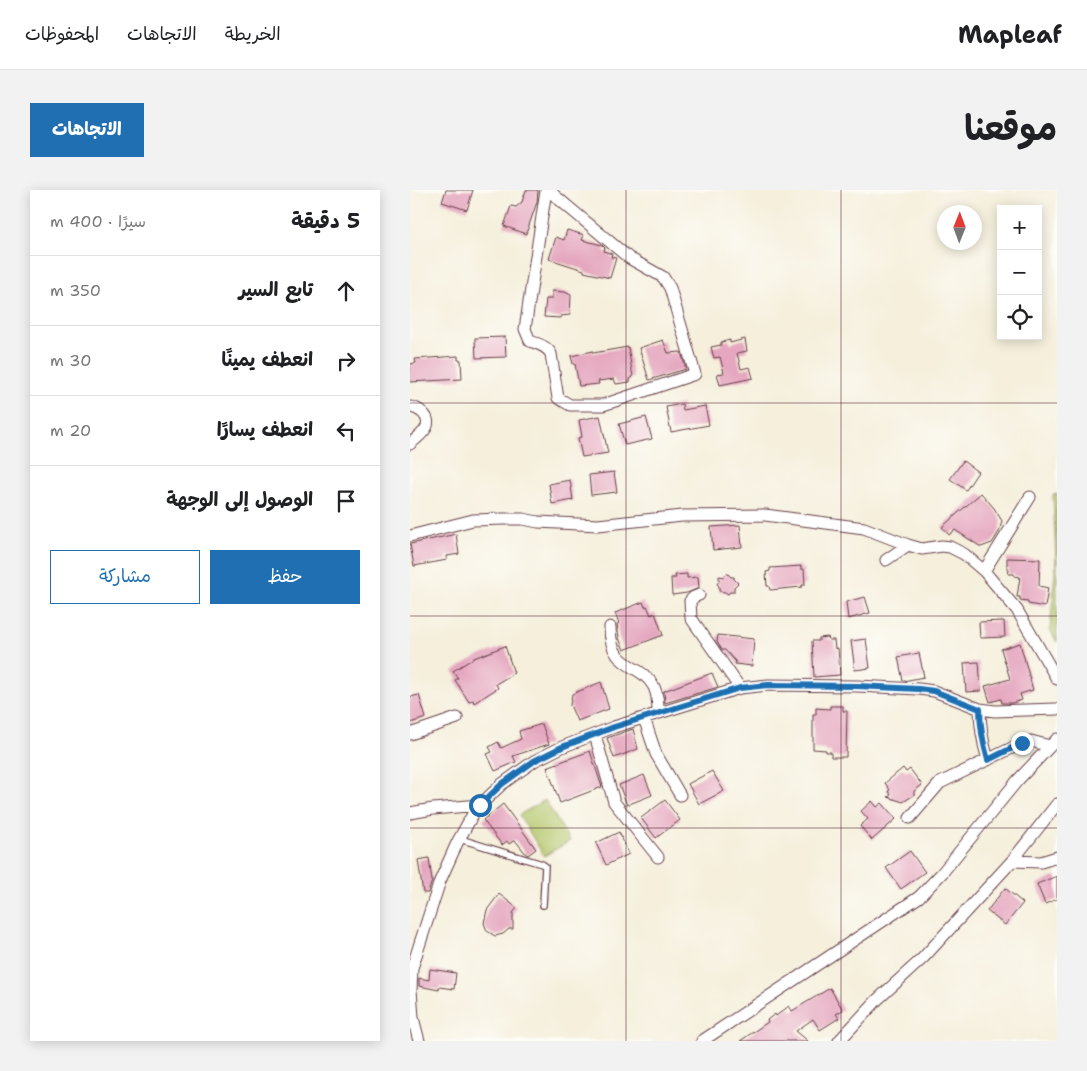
<!DOCTYPE html>
<html lang="ar">
<meta charset="utf-8">
<style>
:root{--surface:#fff;--page:#f2f2f2;--text:#202124;--muted:#757577;--line:#e0e0e0;--accent:#1f6fb2}
body{margin:0;font-family:"Shantell Sans","Playpen Sans Arabic",sans-serif;background:var(--page);color:var(--text);direction:rtl}
.controls{position:absolute;right:15px;top:15px;display:grid;overflow:hidden;border-radius:0px;box-shadow:0 2px 12px #0003}
.controls button{width:45px;height:45px;display:grid;place-items:center;padding:0;border:0;border-bottom:1px solid var(--line);background:var(--surface);color:var(--text);font:25px sans-serif}
.compass{position:absolute;left:527px;top:15px;width:45px;height:45px;border-radius:50%;background:var(--surface);box-shadow:0 2px 12px #0003;rotate:1deg}
.stop{position:absolute;width:15px;height:15px;margin:-11px;border:4px solid #1f6fb2;border-radius:50%;background:#fff}
.stop.end{background:#1f6fb2;border-color:#fff;box-shadow:0 1px 5px #0008}
.list{margin:0;padding:0;list-style:none}
h2{display:flex;justify-content:space-between;align-items:center;height:65px;margin:0;padding:0 20px;font-size:21px}
h2 small{font-size:16px;font-weight:400;color:var(--muted)}
.list li{display:grid;grid-template-columns:32px 1fr auto;gap:15px;align-items:center;box-sizing:border-box;height:70px;padding:0 20px;border-top:1px solid var(--line)}
.list b{display:block;font-size:19px;white-space:nowrap}
.list em{font-size:16px;font-style:normal;color:var(--muted)}
.actions{display:flex;gap:10px;padding:15px 20px}
.actions a{flex:1;padding:11px 0;border:1px solid var(--accent);border-radius:0px;text-align:center;font-size:18px;color:var(--accent)}
.actions .main{background:var(--accent);color:#fff}
.icon{flex:none;width:28px;height:28px;fill:none;stroke:currentColor;stroke-width:2;stroke-linecap:round;stroke-linejoin:round}
.map{position:relative;flex:none;width:647px;height:851px;overflow:hidden;direction:ltr;border-radius:0px}
header{display:flex;align-items:center;gap:30px;box-sizing:border-box;height:70px;padding:0 25px;background:var(--surface);border-bottom:1px solid var(--line)}
header strong{font-size:24px}
nav{display:flex;gap:28px;margin-inline-start:auto;font-size:18px}
.intro{display:flex;align-items:center;justify-content:space-between;box-sizing:border-box;height:120px;padding:0 30px}
h1{margin:0;font-size:35px}
.button{padding:12px 22px;border-radius:0px;background:var(--accent);color:#fff;font-size:18px;font-weight:700}
main{display:flex;gap:30px;padding:0 30px}
aside{flex:1;background:var(--surface);border-radius:0px;box-shadow:0 2px 12px #0003}
.map>svg:first-child{display:block}
</style>
<header>
<strong>Mapleaf</strong>
<nav><a>الخريطة</a><a>الاتجاهات</a><a>المحفوظات</a></nav>
</header>
<div class="intro"><h1>موقعنا</h1><a class="button">الاتجاهات</a></div>
<main>
<div class="map">
<svg width="647" height="851" viewBox="0 0 647 851">
<rect width="100%" height="100%" fill="#fdfcf7"/>
<filter id="ink" filterUnits="userSpaceOnUse"><feTurbulence type="fractalNoise" baseFrequency=".02" numOctaves="2"/><feDisplacementMap in="SourceGraphic" scale="10" xChannelSelector="R" yChannelSelector="G"/><feConvolveMatrix kernelMatrix="1 2 1 2 8 2 1 2 1" color-interpolation-filters="sRGB"/></filter>
<filter id="wash" filterUnits="userSpaceOnUse"><feTurbulence type="fractalNoise" baseFrequency=".0096" numOctaves="4" result="noise"/><feDisplacementMap in="SourceGraphic" scale="20" xChannelSelector="R" yChannelSelector="G"/><feGaussianBlur stdDeviation="1.12" result="paint"/><feColorMatrix in="noise" values="0 0 0 0 0 0 0 0 0 0 0 0 0 0 0 0 0 1.4 0 .05"/><feComposite in="paint" operator="in"/></filter>
<g filter="url(#wash)">
<rect width="100%" height="100%" fill="#f5efdc"/>
<!-- green -->
<path fill="#b3c66a" stroke="#7e724a" d="M647,304V452L640,440L646,369L643,305Z
M135,610L160,651L134,666L109,625Z"/>
<g id="blocks">
<!-- building -->
<path fill="#e5a7bf" d="M36,0H63L57,20L32,12Z
M116,0H128L127,12L116,44L94,36L101,16L106,17L112,12Z
M157,40L174,45L172,50L192,55L195,58L194,61L202,64L201,67L206,68L200,88L174,82V80L139,69L146,47L154,50Z
M142,101L155,102L161,105L160,125L151,126V128L134,127L136,109H142Z
M95,147L96,167L66,168L65,148Z
M335,149L337,161L327,163L331,179L340,177L343,188L310,195L307,184L314,183L310,167L304,168L301,157L311,155V152L320,150V153Z
M253,150L258,163L271,162L276,179L239,190L229,158Z
M218,157L223,187L220,189V192L206,194L204,189L188,191L189,194L169,196L165,174H163L161,166L183,161V163Z
M48,166V170H51L52,189L0,192V174L6,173L5,169Z
M272,214L273,220L295,216L299,235L261,242L256,217Z
M190,226L198,263L172,267L168,248L172,247L169,230Z
M236,227L242,249L215,255L209,234Z
M553,271L568,282L556,300L540,289Z
M204,282L207,302L181,305L179,285Z
M160,290L163,310L142,314L139,294Z
M571,303L584,318L592,331L589,342L582,353L571,357L545,340L539,345L532,337Z
M330,335L332,357L303,360L301,337Z
M46,344L49,364L37,366V370L4,376L0,354Z
M597,368L630,369L629,396L638,398L635,417L618,414V411L610,410V407H607L610,387L604,386V384H598L599,379H597Z
M391,376V379H394L395,395H392V397L360,400L359,396H357L356,382L360,381V378Z
M317,383L321,387H324V389L328,393L324,397V402H320L318,404L315,402L309,401V396L307,394L309,391V386L314,387Z
M277,384V388L288,387L289,398L277,403L262,405L261,388H266L265,385Z
M455,407L460,423L438,429L436,412Z
M233,412L235,417L237,416L241,425L245,423L253,445L214,460L209,448L207,434L209,433L205,423Z
M594,431L595,447L570,448L569,432Z
M308,445L344,449L342,476L325,474L326,472L315,460H312L307,452Z
M418,447L419,450H424L425,459L428,458L430,485L404,487L402,451H409V448Z
M456,449L460,478L445,480L441,451Z
M610,453L623,500L610,504L612,510L602,513H592L591,509L580,512L575,496L600,489L591,459Z
M95,456L104,483L86,494L88,498L64,513L63,510L59,512L45,490L48,488L43,481L64,468Z
M509,463L514,487L493,491L488,467Z
M569,472L571,501L556,502L554,473Z
M302,483L308,497L255,513L254,501Z
M191,492L199,519L167,531L160,515L162,504Z
M9,505L16,528L0,533V507Z
M420,516H433V521H437L436,567H421V562H416V560L403,559V524H406V518L420,519Z
M132,534L139,554L103,566L106,572L85,581L77,564L82,562L79,557L88,552L91,558L111,549L109,541Z
M223,539L228,559L204,568L197,548Z
M180,561L192,597L150,613L137,577Z
M493,578L496,582L500,579L512,595L504,601V605L493,612L478,607L481,605L478,601L480,600L475,593Z
M302,581L314,601L289,614L278,594Z
M234,585L242,605L217,615L209,595Z
M255,610L270,630L246,648L231,628Z
M462,611L467,617L472,613L486,629L462,650L450,636L458,629L451,621Z
M93,614L126,659L118,665L116,664L105,650L99,654L97,651L92,655L73,630Z
M209,642L219,664L196,675L186,653Z
M500,661L515,682L491,699L476,678Z
M19,668L22,691L18,703H13L8,670Z
M647,686V709L635,714L627,694Z
M595,698L613,713L595,735L577,721Z
M89,704L107,718L103,723V739H99L93,744L85,746L77,741L74,733L77,720Z
M20,779L46,783L44,799L29,797V800L9,796V788L19,790Z
M420,798L433,820L426,824L429,828L410,840L403,829L386,841L398,851H330L358,832L357,830L365,824L366,826L379,816L382,821Z"/>
</g>
</g>
<g filter="url(#ink)">
<use href="#blocks" fill-opacity="0" stroke="#643e46" stroke-width="1"/>
<g fill="none" stroke-linecap="round" stroke-linejoin="round">
<defs>
<path id="lane" d="M50,649L132,674L135,676L133,715"/>
<path id="street" d="M136,0L115,139L120,151C128,154 137,156 141,164L148,208L160,215H193L285,184L260,98L253,87L219,68L144,5L141,0
M0,217C9,218 20,226 17,236C15,243 5,249 0,254
M0,346L63,330L94,329H113L128,332L188,335L272,326L355,325L454,338L498,355L512,359L532,356L540,357L554,364L574,381L607,420L647,489
M476,370L498,355
M574,381L620,307
M289,405L284,407L280,411L281,428L330,498
M200,437C200,481 230,471 244,497C248,505 248,514 248,523
M570,519C570,537 573,553 578,570
M234,528L246,564L270,605
M0,544L47,528
M185,545L204,612L248,667
M0,623L23,619L70,615
M500,628L530,593L612,553L621,551L640,556
M602,671L631,672L647,667
M9,851L3,828L1,800L2,778L30,691L47,653L63,624L70,615L92,594L124,571L152,557L204,537L330,498L358,495L447,496L509,499L524,501L570,519L585,521L647,519
M292,851L509,707L532,683L607,591L647,549
M429,851L467,810L513,768L602,671L647,614"/>
</defs>
<!-- lane casing -->
<use href="#lane" stroke="#643e46" stroke-width="8"/>
<!-- street casing -->
<use href="#street" stroke="#643e46" stroke-width="13"/>
<!-- lane -->
<use href="#lane" stroke="#fff" stroke-width="5.5"/>
<!-- street -->
<use href="#street" stroke="#fff" stroke-width="11"/>
</g>
</g>
<g fill="none" stroke-linecap="round" stroke-linejoin="round" filter="url(#ink)">
<!-- route -->
<path stroke="#1f6fb2" stroke-width="6" d="M70,615L92,594L124,571L152,557L204,537L330,498L358,495L447,496L509,499L524,501L570,519C570,537 573,553 578,570L612,553"/>
</g>
<!-- grid -->
<path fill="none" stroke="#4a1f2b" stroke-width="1" stroke-opacity="0.55" d="M216,0V851M431,0V851M0,213H647M0,426H647M0,638H647"/>
</svg>
<div class="controls">
<button>+</button>
<button>−</button>
<button><svg class="icon" aria-label="locate" viewBox="0 0 24 24"><circle cx="12" cy="12" r="6"/><path d="M12 2v4M12 18v4M2 12h4M18 12h4"/></svg></button>
</div>
<svg class="compass" viewBox="-18 -18 36 36"><path d="M0-13l5 13h-10z" fill="#e53935"/><path d="M0 13l5-13h-10z" fill="#757577"/></svg>
<div class="stop" style="left:70px;top:615px"></div>
<div class="stop end" style="left:612px;top:553px"></div>
</div>
<aside>
<h2>5 دقيقة<small>سيرًا · 400 m</small></h2>
<ul class="list">
<li><svg class="icon" aria-label="ahead" viewBox="0 0 24 24"><path d="M12 20V5M6 11l6-6 6 6"/></svg><div><b>تابع السير</b></div><em>350 m</em></li>
<li><svg class="icon" aria-label="right" viewBox="0 0 24 24"><path d="M7 20v-9h11M14 6l5 5-5 5"/></svg><div><b>انعطف يمينًا</b></div><em>30 m</em></li>
<li><svg class="icon" aria-label="left" viewBox="0 0 24 24"><path d="M17 20v-9H6M10 6l-5 5 5 5"/></svg><div><b>انعطف يسارًا</b></div><em>20 m</em></li>
<li><svg class="icon" aria-label="arrive" viewBox="0 0 24 24"><path d="M6 21V4h12l-3 4 3 4H6"/></svg><div><b>الوصول إلى الوجهة</b></div></li>
</ul>
<div class="actions"><a class="main">حفظ</a><a>مشاركة</a></div>
</aside>
</main>
